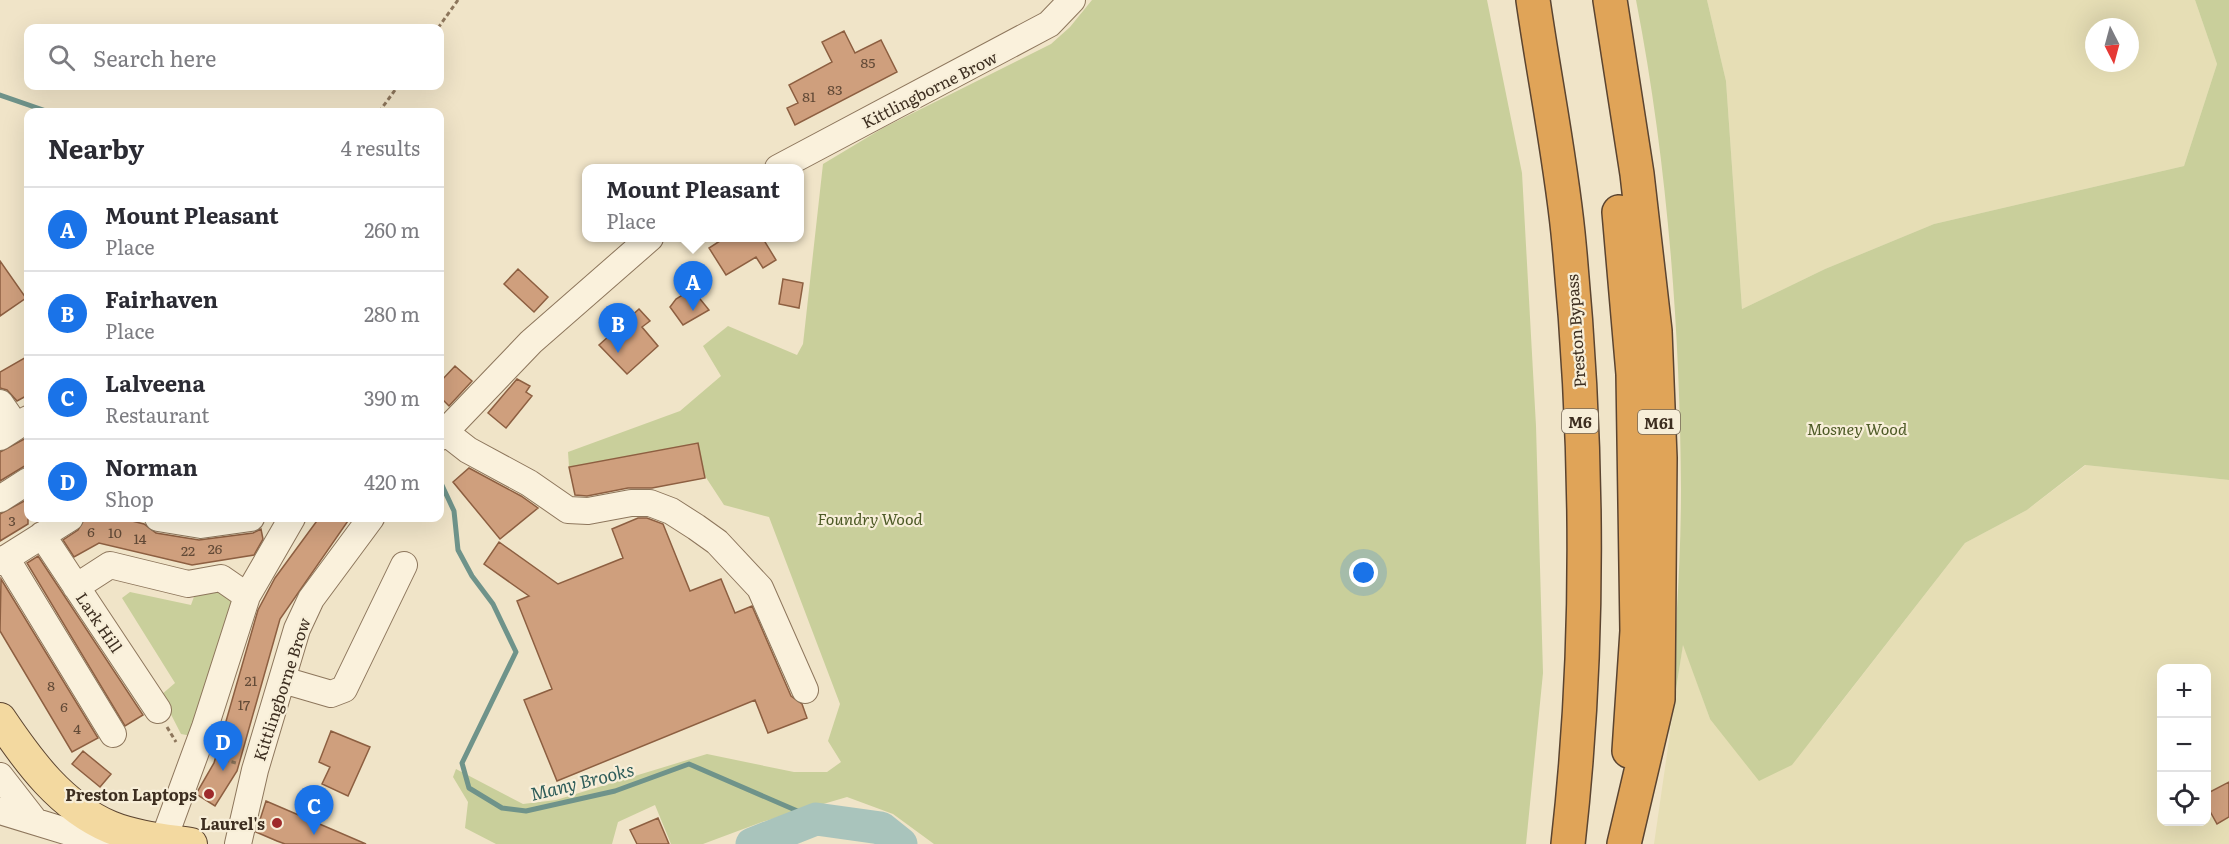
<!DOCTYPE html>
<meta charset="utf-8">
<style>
:root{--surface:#fff;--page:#f7f7f7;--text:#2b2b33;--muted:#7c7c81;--line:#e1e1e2;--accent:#1a73e8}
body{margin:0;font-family:Literata,serif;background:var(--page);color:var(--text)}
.controls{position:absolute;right:18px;bottom:18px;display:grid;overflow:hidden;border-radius:12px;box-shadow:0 6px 24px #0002}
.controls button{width:54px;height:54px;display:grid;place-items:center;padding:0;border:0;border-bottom:2px solid var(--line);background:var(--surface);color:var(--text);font:30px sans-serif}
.compass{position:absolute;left:2085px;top:18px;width:54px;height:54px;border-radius:50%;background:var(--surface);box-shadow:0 6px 24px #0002;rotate:174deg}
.you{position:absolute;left:1364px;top:573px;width:21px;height:21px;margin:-15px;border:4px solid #fff;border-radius:50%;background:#1a73e8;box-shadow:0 0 0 9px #1a73e833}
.badge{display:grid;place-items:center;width:39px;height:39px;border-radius:50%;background:var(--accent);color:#fff;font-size:20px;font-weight:700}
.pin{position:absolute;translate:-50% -50px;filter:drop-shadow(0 2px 3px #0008)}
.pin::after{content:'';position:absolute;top:32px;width:21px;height:18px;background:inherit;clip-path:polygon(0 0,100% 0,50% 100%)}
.popup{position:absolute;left:582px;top:164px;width:222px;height:78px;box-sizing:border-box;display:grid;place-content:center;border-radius:12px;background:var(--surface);filter:drop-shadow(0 2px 4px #0005);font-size:20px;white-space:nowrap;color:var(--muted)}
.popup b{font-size:22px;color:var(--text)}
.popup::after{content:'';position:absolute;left:50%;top:100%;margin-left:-12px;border:12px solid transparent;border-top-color:var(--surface)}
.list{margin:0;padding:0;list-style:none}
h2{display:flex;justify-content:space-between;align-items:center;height:78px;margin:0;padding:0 24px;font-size:26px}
h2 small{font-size:20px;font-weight:400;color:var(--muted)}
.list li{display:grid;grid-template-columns:39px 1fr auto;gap:18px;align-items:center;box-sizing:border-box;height:84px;padding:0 24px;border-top:2px solid var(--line)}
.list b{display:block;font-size:22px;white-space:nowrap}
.list p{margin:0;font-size:20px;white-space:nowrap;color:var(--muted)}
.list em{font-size:20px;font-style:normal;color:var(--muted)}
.icon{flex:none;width:33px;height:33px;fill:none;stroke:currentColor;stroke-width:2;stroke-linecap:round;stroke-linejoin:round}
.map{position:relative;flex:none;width:2229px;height:844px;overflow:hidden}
.search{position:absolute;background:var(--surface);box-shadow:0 6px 24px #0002;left:24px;top:24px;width:420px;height:66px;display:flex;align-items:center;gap:15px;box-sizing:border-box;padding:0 21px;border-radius:12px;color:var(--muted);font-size:22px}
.panel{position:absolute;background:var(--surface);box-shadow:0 6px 24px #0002;left:24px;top:108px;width:420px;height:414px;border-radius:12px}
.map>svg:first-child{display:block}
</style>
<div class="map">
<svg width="2229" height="844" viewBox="0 0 2229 844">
<rect width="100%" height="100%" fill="#f0e4c8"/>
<!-- farmland -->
<path fill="#e6deb5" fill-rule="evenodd" d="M1707,0H2195L2217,64L2184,166L1934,224L1825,269L1742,309L1726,81ZM2094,27H2130V63H2094Z
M2086,465L2229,480V844H1654L1683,643L1710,719L1822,727L1965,543L2027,510ZM2162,668H2206V822H2162Z"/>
<!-- green -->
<path fill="#c9cf9b" d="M1092,0H1487L1522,173L1536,426L1543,673L1526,844H934L893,814L847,797L762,822L703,844H671L655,805L618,822L612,844H496L465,828L468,802L453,777L456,769L523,804L556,800L707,754L794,772H827L841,762L828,741L840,704L769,517L724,505L705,476L698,443L569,467L568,452L680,411L721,376L703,346L728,326L797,355L803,344L823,164L883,128L1051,44L1070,27Z
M1636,0H1707L1726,81L1742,309L1825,269L1934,224L2184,166L2217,64L2195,0H2229V480L2085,465L2027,510L1965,543L1792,765L1759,781L1710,719L1683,645L1669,734C1674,652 1681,570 1681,489C1680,326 1667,160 1636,0Z
M214,587L235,600L192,736L181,734L161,695L175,683L122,598L130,592L191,605L196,591Z"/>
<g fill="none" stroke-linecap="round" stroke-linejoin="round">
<!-- stream -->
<path stroke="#6f938a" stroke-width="5" d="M0,95L49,112
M440,481L454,511L458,550L472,576L493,604L516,652L462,763L469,788L502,808L526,811L615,791L689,764L816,819"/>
<!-- river -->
<path stroke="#a9c4bc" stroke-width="33" d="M752,844L816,819L881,828L901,844"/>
</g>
<!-- building -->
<path fill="#cf9f7d" stroke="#8d5f41" stroke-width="1.5" d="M844,31L855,53L881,40L897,72L795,125L787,108L798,103L789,85L832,62L822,42Z
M726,237H762L776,260L763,268L756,257L726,275L709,248Z
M0,261L26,298L0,316Z
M518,269L548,297L534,312L504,284Z
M783,279L803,283L799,308L779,304Z
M692,289L709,310L683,325L670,307L676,299Z
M639,309L650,321L642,327L658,346L627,374L599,345Z
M28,356V395L17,401L7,390L0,388V372Z
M455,366L472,381L449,406L440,397V382Z
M517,379L530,386L526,392L532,396L506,428L488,413Z
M28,437V464L0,481V452Z
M698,443L705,478L652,488H628L587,496L575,495L569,467Z
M469,468L521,496L538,508L500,539L453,482Z
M28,499V524L0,541V514Z
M85,518H120L144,524L156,533L199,540L253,533L261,529L263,539L254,555L192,565L99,543L74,557L63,540L78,530Z
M319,518H350L280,619L237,771L215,806L196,794L214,763L258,610L275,578Z
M638,518H647L663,524L690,591L721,579L735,613L752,606L791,696L802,704L807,718L768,733L755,700L557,781L524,700L552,689L517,601L529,596L484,564L499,542L558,584L623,558L612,529Z
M38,556L143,715L125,726L27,563Z
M1,579L98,738L72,752L0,631Z
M331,731L370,747L348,796L322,784L330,767L319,762Z
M83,751L111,774L100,787L72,764Z
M2229,782V817L2217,824L2206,804V794Z
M266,801L366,844H285L277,841L256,832Z
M658,818L669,844H637L630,830Z"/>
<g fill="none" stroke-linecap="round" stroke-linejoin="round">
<defs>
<path id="minor" d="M778,168L1049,24L1072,0
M0,403L16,426
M445,432L468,450L529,483L568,510L588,511L631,503H650L671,511L696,527L717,542L760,588L805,690
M0,437L28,419
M440,437L531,342L650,238
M0,499L28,481
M158,518L201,525L251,518
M42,535L158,710
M6,558L113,734
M0,562L70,518
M76,587L110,565L188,584L221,578L247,596
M283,680L331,694L344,689L404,565
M0,776L35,821
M0,811L108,844
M162,844L205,727L247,596L292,518
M238,844L255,770L297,629L311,599L371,518"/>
<path id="major" d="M0,719C29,762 61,806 110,827C134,837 165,840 191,844"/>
<path id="highway" d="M1533,0C1544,77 1560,155 1568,233C1588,435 1591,642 1568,844
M1610,0L1637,174L1655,331L1660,458L1658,699L1624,844
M1619,212L1633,374L1637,631L1629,751"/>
</defs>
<!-- minor casing -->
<use href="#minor" stroke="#8d765c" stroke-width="28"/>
<!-- major casing -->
<use href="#major" stroke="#5b4430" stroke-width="34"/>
<!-- highway casing -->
<use href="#highway" stroke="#5b4430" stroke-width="36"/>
<!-- path -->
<path stroke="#8d765c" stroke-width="3" stroke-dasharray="4.5 3" stroke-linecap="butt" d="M438,28L458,0
M379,112L398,86
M167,727L176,742
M217,758L236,763"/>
<!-- minor -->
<use href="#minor" stroke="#faf1dc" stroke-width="26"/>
<!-- major -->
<use href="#major" stroke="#f3d9a0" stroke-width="32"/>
<!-- highway -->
<use href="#highway" stroke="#e0a458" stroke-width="33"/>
</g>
<!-- markers -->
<g fill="#9e2a2b" stroke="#f7eed8" stroke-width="2">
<circle cx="209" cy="794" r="6"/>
<circle cx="277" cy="823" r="6"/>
</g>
<g text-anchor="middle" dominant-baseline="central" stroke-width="4.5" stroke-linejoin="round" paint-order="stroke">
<!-- number labels -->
<g font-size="14" fill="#624a37">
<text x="868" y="62">85</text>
<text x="835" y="89">83</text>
<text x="809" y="96">81</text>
<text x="12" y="520">3</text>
<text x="91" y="531">6</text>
<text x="115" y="532">10</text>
<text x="140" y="538">14</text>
<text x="215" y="548">26</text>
<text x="188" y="550">22</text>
<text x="251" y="680">21</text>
<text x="51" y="685">8</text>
<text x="244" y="704">17</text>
<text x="64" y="706">6</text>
<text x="77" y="728">4</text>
</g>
<!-- shield labels -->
<g fill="#f7eed8" stroke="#756857" stroke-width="1.5">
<rect x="1562" y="409" width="36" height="24" rx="4.5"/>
<rect x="1638" y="410" width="42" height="24" rx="4.5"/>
</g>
<g font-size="15" font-weight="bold" fill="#3d2e20">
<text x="1580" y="421">M6</text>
<text x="1659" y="422">M61</text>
</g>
<!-- street labels -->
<g font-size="16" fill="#3d2e20" stroke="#f7eed8">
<text transform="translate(929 89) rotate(-27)">Kittlingborne Brow</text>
<text transform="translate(1575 331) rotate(-94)">Preston Bypass</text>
<text transform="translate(100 622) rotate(56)">Lark Hill</text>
<text transform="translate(281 689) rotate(-72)">Kittlingborne Brow</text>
</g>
<!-- park labels -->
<g font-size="16" font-style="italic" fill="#4d5a26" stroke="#f7eed8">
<text x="1857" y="428">Mosney Wood</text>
<text x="870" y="518">Foundry Wood</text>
</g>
<!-- poi labels -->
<g font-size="16" font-weight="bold" fill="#3d2e20" stroke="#f7eed8" text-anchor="end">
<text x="197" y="794">Preston Laptops</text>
<text x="265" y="823">Laurel's</text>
</g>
<!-- water labels -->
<g font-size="18" font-style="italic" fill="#2f5d5a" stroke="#f7eed8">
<text transform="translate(582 781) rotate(-14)">Many Brooks</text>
</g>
</g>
</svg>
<div class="controls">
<button>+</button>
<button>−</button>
<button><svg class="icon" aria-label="locate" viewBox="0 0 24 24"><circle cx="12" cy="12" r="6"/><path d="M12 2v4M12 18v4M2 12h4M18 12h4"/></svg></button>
</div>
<svg class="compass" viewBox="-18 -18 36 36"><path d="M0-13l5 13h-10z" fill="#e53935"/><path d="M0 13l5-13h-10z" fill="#7c7c81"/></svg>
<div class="you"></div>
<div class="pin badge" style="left:693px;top:311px">A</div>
<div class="popup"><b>Mount Pleasant</b>Place</div>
<div class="pin badge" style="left:618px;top:353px">B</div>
<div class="pin badge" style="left:314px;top:835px">C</div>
<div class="pin badge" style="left:223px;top:771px">D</div>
<div class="search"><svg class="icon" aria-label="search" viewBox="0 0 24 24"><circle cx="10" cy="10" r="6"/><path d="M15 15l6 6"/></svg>Search here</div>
<section class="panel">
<h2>Nearby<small>4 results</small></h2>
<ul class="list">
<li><span class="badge">A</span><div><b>Mount Pleasant</b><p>Place</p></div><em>260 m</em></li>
<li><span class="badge">B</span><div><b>Fairhaven</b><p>Place</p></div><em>280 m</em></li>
<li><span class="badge">C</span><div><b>Lalveena</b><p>Restaurant</p></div><em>390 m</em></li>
<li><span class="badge">D</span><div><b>Norman</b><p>Shop</p></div><em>420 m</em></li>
</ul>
</section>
</div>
